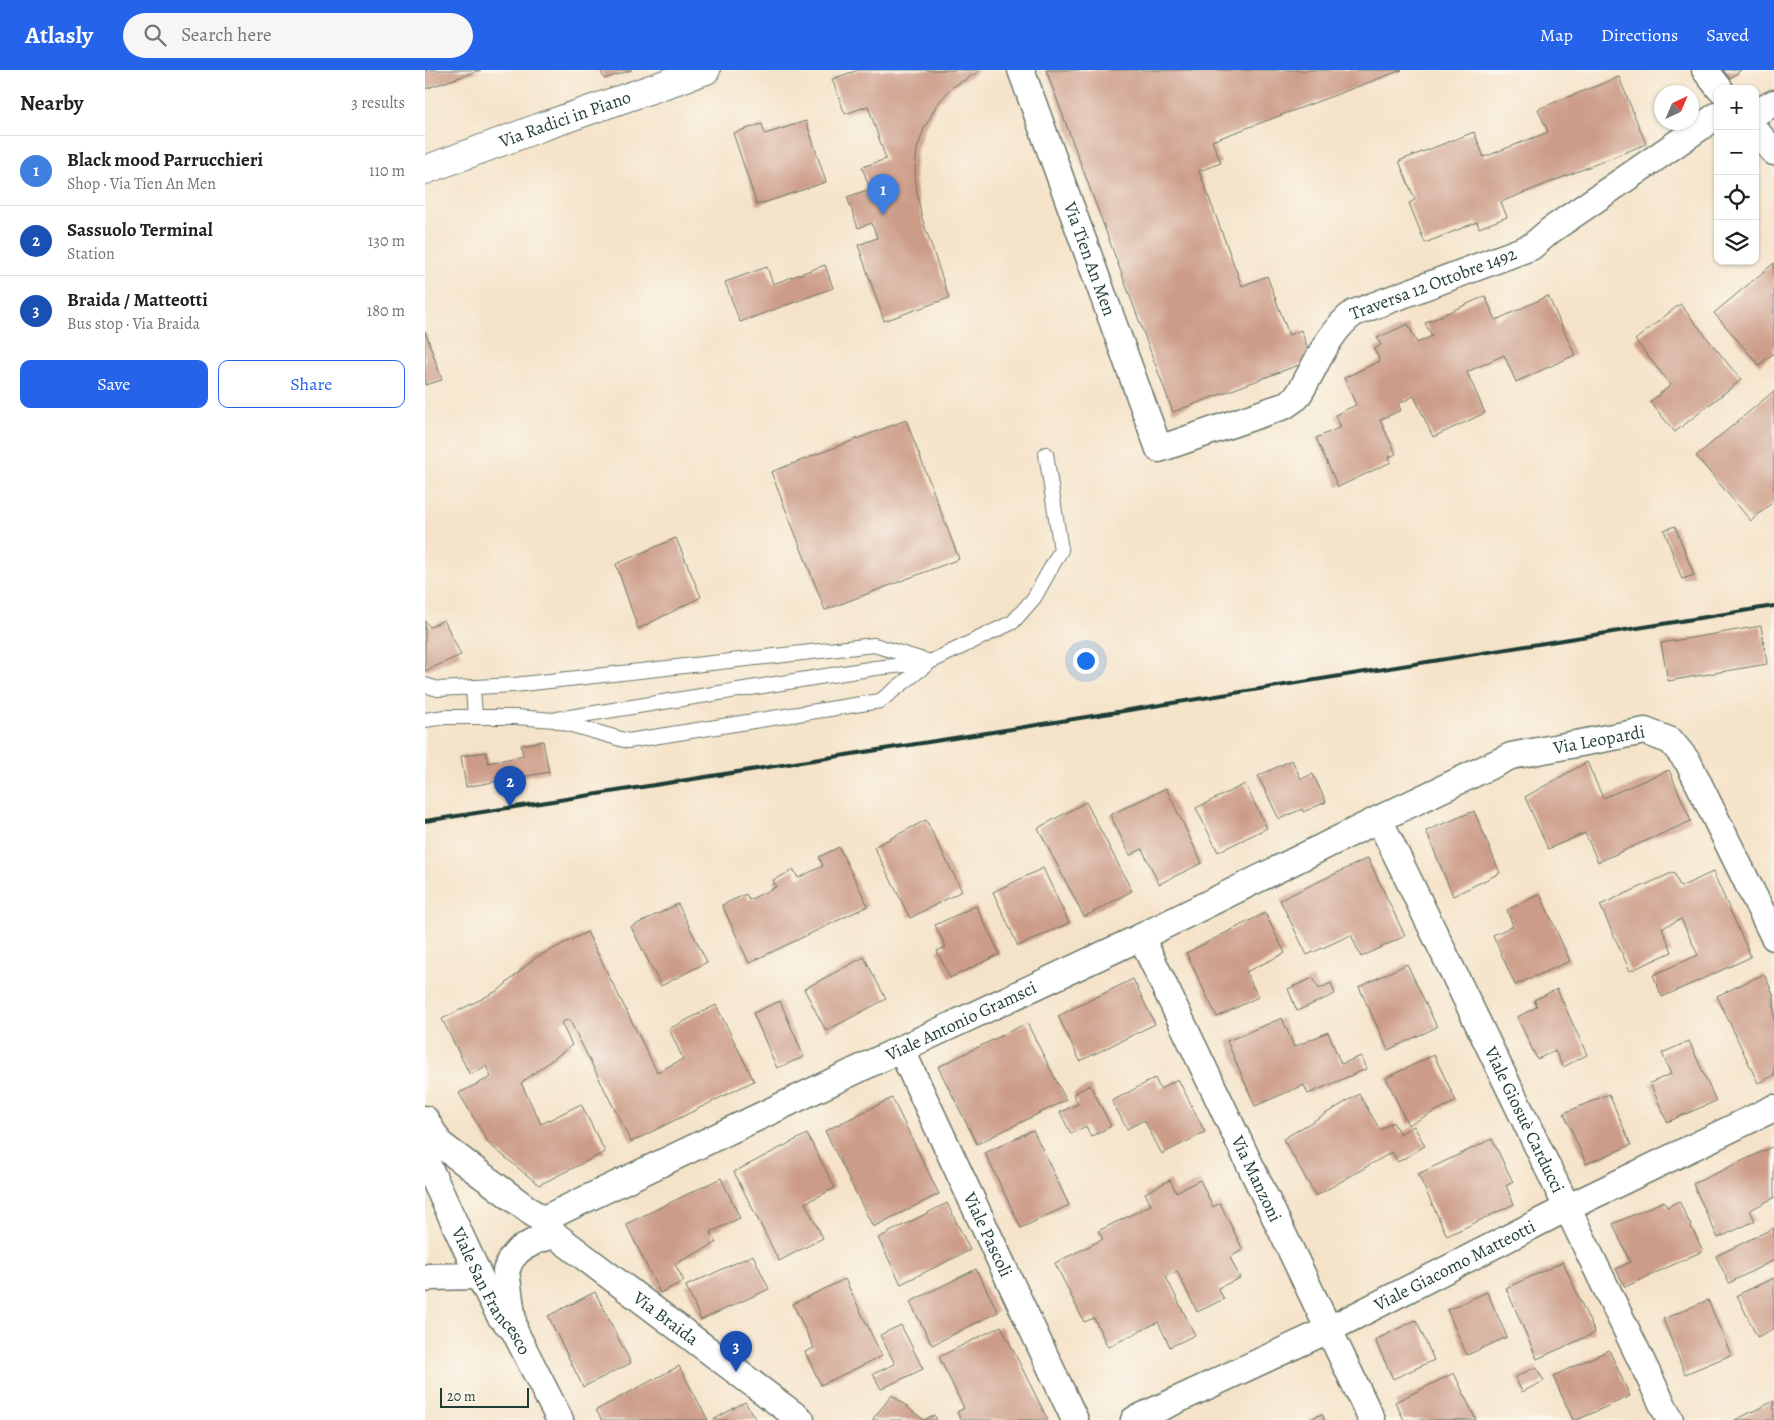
<!DOCTYPE html>
<meta charset="utf-8">
<style>
:root{--surface:#fff;--page:#f6f6f6;--text:#202124;--muted:#757577;--line:#e0e0e0;--accent:#2563eb}
body{margin:0;font-family:Alegreya,serif;background:var(--page);color:var(--text)}
.controls{position:absolute;right:15px;top:15px;display:grid;overflow:hidden;border-radius:10px;box-shadow:0 1px 4px #0004}
.controls button{width:45px;height:45px;display:grid;place-items:center;padding:0;border:0;border-bottom:1px solid var(--line);background:var(--surface);color:var(--text);font:25px sans-serif}
.compass{position:absolute;left:1229px;top:15px;width:45px;height:45px;border-radius:50%;background:var(--surface);box-shadow:0 1px 4px #0004;rotate:44deg}
.scale{position:absolute;left:15px;bottom:12px;width:89px;box-sizing:border-box;padding-left:5px;border:2px solid #1f3d34;border-top:0;font-size:14px;line-height:18px;white-space:nowrap;color:#1f3d34;-webkit-text-stroke:4px #fbf7ec;paint-order:stroke}
.you{position:absolute;left:660px;top:590px;width:18px;height:18px;margin:-12px;border:4px solid #fff;border-radius:50%;background:#1a73e8;box-shadow:0 0 0 8px #1a73e833}
.badge{display:grid;place-items:center;width:32px;height:32px;border-radius:50%;background:var(--accent);color:#fff;font-size:16px;font-weight:700}
.pin{position:absolute;translate:-50% -41px;filter:drop-shadow(0 1px 2px #0008)}
.pin::after{content:'';position:absolute;top:26px;width:18px;height:15px;background:inherit;clip-path:polygon(0 0,100% 0,50% 100%)}
.list{margin:0;padding:0;list-style:none}
h2{display:flex;justify-content:space-between;align-items:center;height:65px;margin:0;padding:0 20px;font-size:21px}
h2 small{font-size:16px;font-weight:400;color:var(--muted)}
.list li{display:grid;grid-template-columns:32px 1fr auto;gap:15px;align-items:center;box-sizing:border-box;height:70px;padding:0 20px;border-top:1px solid var(--line)}
.list b{display:block;font-size:19px;white-space:nowrap}
.list p{margin:0;font-size:16px;white-space:nowrap;color:var(--muted)}
.list em{font-size:16px;font-style:normal;color:var(--muted)}
.actions{display:flex;gap:10px;padding:15px 20px}
.actions a{flex:1;padding:11px 0;border:1px solid var(--accent);border-radius:10px;text-align:center;font-size:18px;color:var(--accent)}
.actions .main{background:var(--accent);color:#fff}
.icon{flex:none;width:28px;height:28px;fill:none;stroke:currentColor;stroke-width:2;stroke-linecap:round;stroke-linejoin:round}
.map{position:relative;flex:none;width:1349px;height:1350px;overflow:hidden}
header{display:flex;align-items:center;gap:30px;box-sizing:border-box;height:70px;padding:0 25px;background:var(--accent);color:#fff}
header strong{font-size:24px}
nav{display:flex;gap:28px;margin-inline-start:auto;font-size:18px}
.search{width:350px;height:45px;background:var(--page);display:flex;align-items:center;gap:12px;box-sizing:border-box;padding:0 18px;border-radius:28px;color:var(--muted);font-size:19px}
main{display:flex}
aside{flex:1;background:var(--surface)}
.map>svg:first-child{display:block}
</style>
<header>
<strong>Atlasly</strong>
<div class="search"><svg class="icon" aria-label="search" viewBox="0 0 24 24"><circle cx="10" cy="10" r="6"/><path d="M15 15l6 6"/></svg>Search here</div>
<nav><a>Map</a><a>Directions</a><a>Saved</a></nav>
</header>
<main>
<aside>
<h2>Nearby<small>3 results</small></h2>
<ul class="list">
<li><span class="badge" style="background:#3f7fe0">1</span><div><b>Black mood Parrucchieri</b><p>Shop · Via Tien An Men</p></div><em>110 m</em></li>
<li><span class="badge" style="background:#1a4fb4">2</span><div><b>Sassuolo Terminal</b><p>Station</p></div><em>130 m</em></li>
<li><span class="badge" style="background:#1a4fb4">3</span><div><b>Braida / Matteotti</b><p>Bus stop · Via Braida</p></div><em>180 m</em></li>
</ul>
<div class="actions"><a class="main">Save</a><a>Share</a></div>
</aside>
<div class="map">
<svg width="1349" height="1350" viewBox="0 0 1349 1350">
<rect width="100%" height="100%" fill="#fbf7ec"/>
<filter id="ink" filterUnits="userSpaceOnUse"><feTurbulence type="fractalNoise" baseFrequency=".02" numOctaves="2"/><feDisplacementMap in="SourceGraphic" scale="10" xChannelSelector="R" yChannelSelector="G"/><feConvolveMatrix kernelMatrix="1 2 1 2 8 2 1 2 1" color-interpolation-filters="sRGB"/></filter>
<filter id="wash" filterUnits="userSpaceOnUse"><feTurbulence type="fractalNoise" baseFrequency=".0096" numOctaves="4" result="noise"/><feDisplacementMap in="SourceGraphic" scale="20" xChannelSelector="R" yChannelSelector="G"/><feGaussianBlur stdDeviation="1.12" result="paint"/><feColorMatrix in="noise" values="0 0 0 0 0 0 0 0 0 0 0 0 0 0 0 0 0 1.4 0 .05"/><feComposite in="paint" operator="in"/></filter>
<g filter="url(#wash)">
<rect width="100%" height="100%" fill="#f5e3c9"/>
<g id="blocks">
<!-- building -->
<path fill="#cc9c88" d="M0,0H56L0,19Z
M176,0H207L179,9Z
M433,0H553V2L526,18L511,36L499,59L492,79L490,103L492,123L497,148L524,228L459,251L433,175L452,168L447,153L433,158L422,127L445,119L437,97L461,89L443,36L420,44L407,9Z
M621,0H977L787,71L796,93L774,101L817,216L842,206L864,265L876,260L887,290L748,342Z
M1295,0H1316L1303,10Z
M1194,7L1221,74L1076,132L1082,147L1054,158L1052,152L1000,173L984,133L990,130L974,91L1049,62L1059,87L1123,62L1113,39Z
M381,51L401,112L332,135L308,63L337,54L340,64Z
M1349,193V283L1334,295L1289,243Z
M400,195L408,218L315,252L300,212L342,197L348,214Z
M1060,226L1071,250L1123,226L1150,285L1091,312L1079,285L1042,302L1060,343L1008,367L989,326L973,334L976,340L955,350L971,384L964,387L966,392L913,417L891,368L916,357L910,345L931,335L919,308L955,291L949,279L956,275L952,268L983,254L992,273L1007,266L1000,253Z
M1255,234L1316,310L1250,362L1225,332L1246,315L1210,270Z
M0,261L17,310L0,315Z
M1349,321V431L1326,451L1271,386Z
M481,350L534,489L400,540L346,402Z
M1250,456L1269,505L1257,509L1239,460Z
M251,468L276,527L213,559L191,494Z
M19,550L36,585L0,601V551L5,557Z
M1336,556L1342,594L1243,611L1236,573Z
M118,671L124,702L41,717L36,686L61,682L63,693L98,686L96,675Z
M867,690L876,709L888,704L901,732L878,742L877,739L854,749L833,706Z
M1162,692L1178,728L1244,700L1266,751L1173,792L1160,763L1123,779L1100,727Z
M820,714L842,758L793,782L771,738Z
M741,718L777,793L734,814L717,779L705,785L685,745Z
M661,732L707,821L659,847L613,758Z
M1049,741L1075,803L1028,826L1001,761Z
M501,750L537,821L485,848L449,777Z
M414,777L443,836L324,893L297,835L321,824L324,830L351,817L348,810L369,800L373,808L398,796L394,787Z
M943,788L980,866L936,887L926,865L882,885L855,830Z
M618,798L644,853L593,876L568,822Z
M1249,802L1255,817L1288,802L1326,887L1237,927L1228,905L1273,885L1256,849L1237,858L1247,882L1205,901L1175,835Z
M1115,824L1145,891L1090,915L1068,865L1088,856L1082,840Z
M253,834L282,892L236,916L206,857Z
M551,836L575,884L525,908L512,881L521,877L510,855Z
M840,843L860,883L821,902L833,927L792,947L761,883Z
M162,862L232,1002L258,989L244,959L291,935L329,1011L206,1072L144,949L136,953L147,975L96,1013L116,1054L156,1034L180,1082L114,1115L64,1074L34,1023L66,1007L61,996L45,1005L17,949L74,920L110,888Z
M439,887L461,929L401,961L379,919Z
M982,894L1012,957L963,980L934,917Z
M1339,904L1349,926V1005L1333,1013L1292,926Z
M888,908L894,919L906,913L910,924L872,941L863,919Z
M708,909L730,954L655,991L633,946Z
M1132,919L1162,985L1138,997L1130,981L1112,989L1092,947L1112,937L1109,930Z
M355,931L379,987L352,998L328,943Z
M857,948L869,977L903,962L916,994L936,986L941,999L883,1024L879,1015L830,1036L802,971Z
M602,953L641,1030L552,1074L513,997Z
M1264,971L1291,1031L1242,1052L1225,1013L1246,1004L1237,983Z
M1009,985L1031,1031L983,1055L961,1008Z
M730,1008L735,1019L753,1009L780,1062L737,1084L719,1050L702,1059L687,1031Z
M665,1015L686,1056L666,1067L661,1056L646,1064L635,1042L653,1034L648,1024Z
M934,1024L955,1060L968,1052L975,1064L989,1056L1000,1076L973,1092L967,1082L891,1126L858,1069Z
M1184,1024L1206,1075L1161,1094L1139,1043Z
M467,1028L514,1124L448,1157L400,1061Z
M608,1060L644,1135L596,1158L560,1083Z
M382,1064L410,1118L380,1133L398,1168L354,1191L309,1102Z
M1067,1069L1088,1112L1081,1116L1089,1134L1022,1166L993,1104Z
M1349,1076V1128L1325,1140L1330,1151L1293,1168L1268,1114Z
M296,1108L315,1148L286,1162L291,1173L250,1194L259,1211L235,1223L201,1154Z
M745,1110L751,1122L775,1110L788,1137L795,1133L818,1180L805,1187L815,1208L793,1218L799,1229L772,1242L752,1201L741,1207L770,1265L745,1277L733,1252L683,1277L669,1248L659,1252L630,1193L678,1169L673,1161L726,1135L720,1123Z
M1239,1131L1242,1137L1254,1131L1278,1181L1200,1217L1191,1199L1205,1192L1188,1154Z
M522,1133L545,1180L476,1214L453,1168Z
M1349,1158V1190L1304,1213L1291,1186Z
M328,1185L344,1219L276,1250L261,1216Z
M1138,1192L1170,1263L1112,1289L1081,1218Z
M551,1199L573,1242L507,1275L485,1232Z
M1349,1208V1259L1332,1267L1312,1225Z
M420,1209L457,1286L396,1315L380,1282L389,1278L368,1234Z
M170,1222L206,1293L158,1317L123,1246Z
M1062,1222L1082,1267L1042,1285L1022,1240Z
M1283,1230L1306,1285L1260,1304L1238,1249Z
M991,1250L1009,1290L968,1309L950,1270Z
M476,1255L498,1299L456,1319L448,1304L470,1294L455,1265Z
M576,1256L623,1350H536L532,1342L539,1338L514,1287Z
M1184,1280L1205,1326L1152,1350H1148L1128,1306Z
M254,1296L283,1350H177L171,1340Z
M1111,1297L1119,1311L1097,1322L1090,1307Z
M1029,1303L1051,1350H979L970,1332Z
M467,1325L499,1350L509,1345L512,1350H447Z
M1349,1331V1350H1310Z
M320,1332L331,1350H288Z
M897,1344L900,1350H883Z"/>
</g>
</g>
<g filter="url(#ink)">
<use href="#blocks" fill-opacity="0" stroke="#6a7768" stroke-width="1"/>
<g fill="none" stroke-linecap="round" stroke-linejoin="round">
<defs>
<path id="service" d="M0,615L13,619L89,615L449,575L505,592
M48,618L50,647
M132,649L450,598L499,593
M0,650L20,647H91L129,650L203,671L455,631L505,592L588,552L609,528L636,480L621,384"/>
<g id="minor">
<path id="s1" d="M596,0L734,379L859,336L872,327C890,299 902,262 929,243L1106,177L1126,160L1293,45"/>
<path d="M1280,0L1295,19"/>
<path d="M1330,43L1349,33"/>
<path d="M1330,60L1349,82"/>
<path id="s2" d="M954,749L1245,1350"/>
<path id="s3" d="M716,867L947,1350"/>
<path id="s4" d="M476,979L650,1350"/>
<path id="s5" d="M0,1049L15,1074L117,1150L130,1165L376,1350"/>
<path id="s6" d="M0,1089L54,1206L75,1246L89,1260L135,1350"/>
<path id="s7" d="M117,1150L476,979L716,867L954,749L1086,686L1220,661L1246,671L1263,692L1349,867"/>
<path d="M0,1209L4,1207L54,1206"/>
<path d="M89,1259L81,1201L86,1189L94,1180L112,1170L130,1165"/>
<path id="s8" d="M709,1350L903,1260L1142,1138L1349,1038"/>
</g>
<g id="tertiary">
<path id="s9" d="M0,100L116,57L281,0"/>
</g>
</defs>
<!-- service casing -->
<use href="#service" stroke="#6a7768" stroke-width="16"/>
<!-- minor casing -->
<use href="#minor" stroke="#6a7768" stroke-width="29"/>
<!-- tertiary casing -->
<use href="#tertiary" stroke="#6a7768" stroke-width="30"/>
<!-- service -->
<use href="#service" stroke="#fff" stroke-width="14"/>
<!-- minor -->
<use href="#minor" stroke="#fff" stroke-width="26"/>
<!-- tertiary -->
<use href="#tertiary" stroke="#fff" stroke-width="28"/>
<!-- rail -->
<path stroke="#1f3d34" stroke-width="4" d="M0,751L593,658L1349,536"/>
</g>
</g>
<g text-anchor="middle" dominant-baseline="central" stroke-width="5" stroke-linejoin="round" paint-order="stroke">
<!-- street labels -->
<g font-size="18" fill="#1f3d34" stroke="#fbf7ec">
<text stroke="none"><textPath href="#s9" startOffset="149">Via Radici in Piano</textPath></text>
<text stroke="none"><textPath href="#s1" startOffset="201">Via Tien An Men</textPath></text>
<text stroke="none"><textPath href="#s1" startOffset="738">Traversa 12 Ottobre 1492</textPath></text>
<text stroke="none"><textPath href="#s7" startOffset="1164">Via Leopardi</textPath></text>
<text stroke="none"><textPath href="#s7" startOffset="464">Viale Antonio Gramsci</textPath></text>
<text stroke="none"><textPath href="#s2" startOffset="334">Viale Giosuè Carducci</textPath></text>
<text stroke="none"><textPath href="#s3" startOffset="268">Via Manzoni</textPath></text>
<text stroke="none"><textPath href="#s4" startOffset="205">Viale Pascoli</textPath></text>
<text stroke="none"><textPath href="#s8" startOffset="356">Viale Giacomo Matteotti</textPath></text>
<text stroke="none"><textPath href="#s6" startOffset="148">Viale San Francesco</textPath></text>
<text stroke="none"><textPath href="#s5" startOffset="315">Via Braida</textPath></text>
</g>
</g>
</svg>
<div class="controls">
<button>+</button>
<button>−</button>
<button><svg class="icon" aria-label="locate" viewBox="0 0 24 24"><circle cx="12" cy="12" r="6"/><path d="M12 2v4M12 18v4M2 12h4M18 12h4"/></svg></button>
<button><svg class="icon" aria-label="layers" viewBox="0 0 24 24"><path d="M12 4l9 5-9 5-9-5zM3 14l9 5 9-5"/></svg></button>
</div>
<svg class="compass" viewBox="-18 -18 36 36"><path d="M0-13l5 13h-10z" fill="#e53935"/><path d="M0 13l5-13h-10z" fill="#757577"/></svg>
<div class="scale">20 m</div>
<div class="you"></div>
<div class="pin badge" style="left:458px;top:145px;background:#3f7fe0">1</div>
<div class="pin badge" style="left:85px;top:737px;background:#1a4fb4">2</div>
<div class="pin badge" style="left:311px;top:1302px;background:#1a4fb4">3</div>
</div>
</main>
